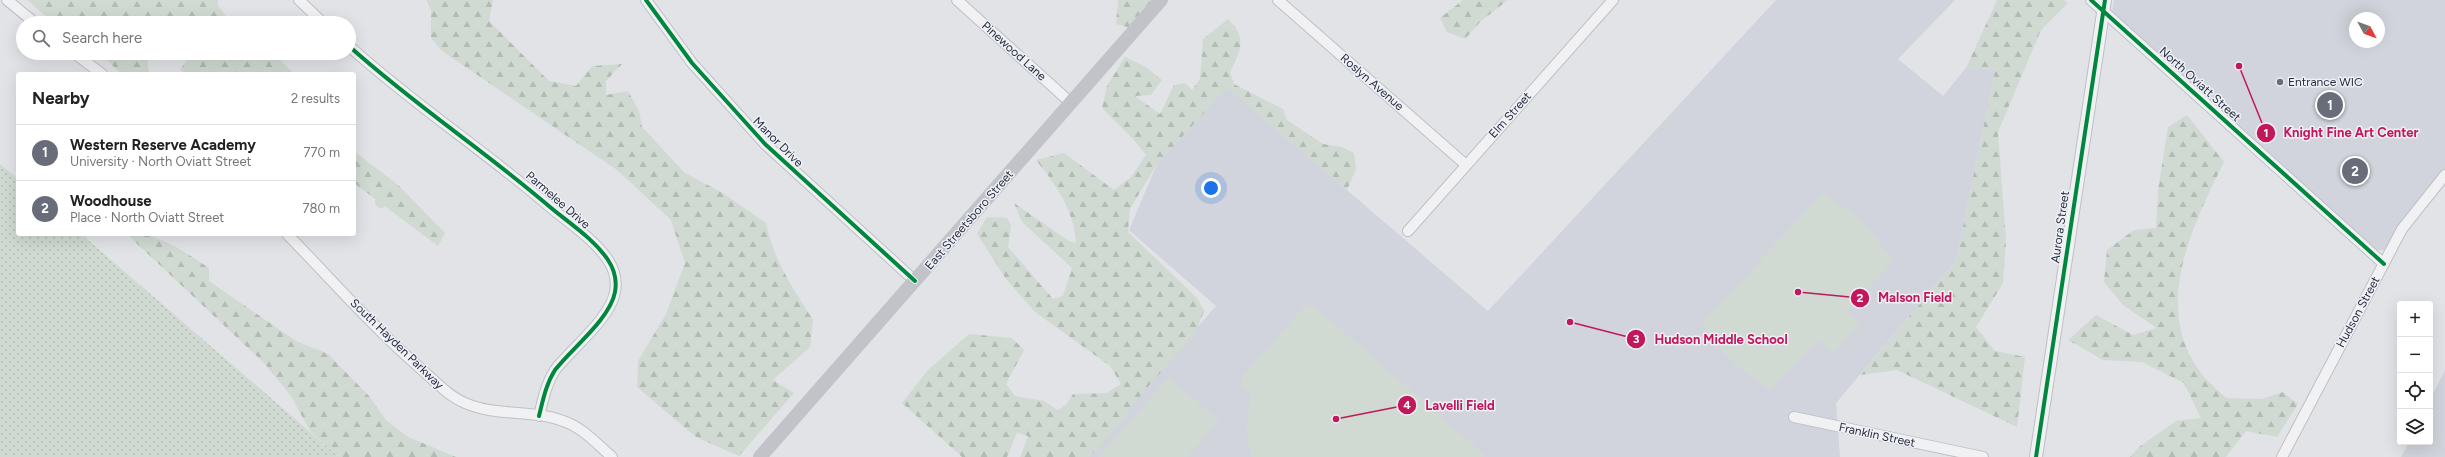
<!DOCTYPE html>
<meta charset="utf-8">
<style>
:root{--surface:#fff;--page:#f6f6f6;--text:#222;--muted:#767676;--line:#e0e0e0;--accent:#696d7a}
body{margin:0;font-family:Figtree,sans-serif;background:var(--page);color:var(--text)}
.controls{position:absolute;right:12px;bottom:12px;display:grid;overflow:hidden;border-radius:4px;box-shadow:0 4px 16px #0002}
.controls button{width:36px;height:36px;display:grid;place-items:center;padding:0;border:0;border-bottom:1px solid var(--line);background:var(--surface);color:var(--text);font:20px sans-serif}
.compass{position:absolute;left:2349px;top:12px;width:36px;height:36px;border-radius:50%;background:var(--surface);box-shadow:0 4px 16px #0002;rotate:131deg}
.you{position:absolute;left:1211px;top:188px;width:14px;height:14px;margin:-10px;border:3px solid #fff;border-radius:50%;background:#1a73e8;box-shadow:0 0 0 6px #1a73e833}
.badge{display:grid;place-items:center;width:26px;height:26px;border-radius:50%;background:var(--accent);color:#fff;font-size:13px;font-weight:700}
.pin{position:absolute;translate:-50% -50%;border:2px solid #fff;box-shadow:0 1px 4px #0006}
.list{margin:0;padding:0;list-style:none}
h2{display:flex;justify-content:space-between;align-items:center;height:52px;margin:0;padding:0 16px;font-size:17px}
h2 small{font-size:13px;font-weight:400;color:var(--muted)}
.list li{display:grid;grid-template-columns:26px 1fr auto;gap:12px;align-items:center;box-sizing:border-box;height:56px;padding:0 16px;border-top:1px solid var(--line)}
.list b{display:block;font-size:15px;white-space:nowrap}
.list p{margin:0;font-size:13px;white-space:nowrap;color:var(--muted)}
.list em{font-size:13px;font-style:normal;color:var(--muted)}
.icon{flex:none;width:22px;height:22px;fill:none;stroke:currentColor;stroke-width:2;stroke-linecap:round;stroke-linejoin:round}
.map{position:relative;flex:none;width:2445px;height:457px;overflow:hidden}
.search{position:absolute;background:var(--surface);box-shadow:0 4px 16px #0002;left:16px;top:16px;width:340px;height:44px;display:flex;align-items:center;gap:10px;box-sizing:border-box;padding:0 14px;border-radius:22px;color:var(--muted);font-size:15px}
.panel{position:absolute;background:var(--surface);box-shadow:0 4px 16px #0002;left:16px;top:72px;width:340px;height:164px;border-radius:4px}
.map>svg:first-child{display:block}
</style>
<div class="map">
<svg width="2445" height="457" viewBox="0 0 2445 457">
<defs>
<pattern id="grass-dots" width="8" height="8" patternUnits="userSpaceOnUse"><rect width="8" height="8" fill="#d0dad2"/><path d="M2 2h.1M6 6h.1" fill="none" stroke="#b3bbb5" stroke-width="1.8" stroke-linecap="round"/></pattern>
<pattern id="forest-firs" width="22" height="20" patternUnits="userSpaceOnUse"><rect width="22" height="20" fill="#d0dad2"/><path d="M5 1l3.5 6h-7zM16 11l3.5 6h-7z" fill="#b3bbb5"/></pattern>
</defs>
<rect width="100%" height="100%" fill="#e1e3e7"/>
<!-- built -->
<path fill="#d1d4dc" fill-rule="evenodd" d="M1776,0H1955L1898,59L1943,96L1966,68L1995,70L1956,261L1836,403L1840,457H1083L1216,306L1129,230L1157,164L1227,87L1488,311Z
M2114,0H2445V168L2401,223L2384,250H2375L2112,12ZM2355,18H2379V42H2355Z
M2445,370V457H2401L2409,442H2430V400Z"/>
<!-- grass -->
<path fill="url(#grass-dots)" d="M0,164L18,179V234H81L339,457H0Z"/>
<!-- forest -->
<path fill="url(#forest-firs)" d="M27,0H218V6L232,23H54Z
M426,0H493L489,21L549,81L576,86L592,66L622,64L606,81V95L628,91L639,111L642,127L685,173L721,192L766,223C773,260 793,288 813,320L810,347L773,380L794,393L739,456L696,437L637,387L638,361L666,314L685,263L671,220L617,170L442,51L431,38V10Z
M1118,0H1154L1131,28L1116,24Z
M1463,0H1508L1481,21L1465,39L1447,32L1440,18Z
M1997,0H2064L2068,3L2041,30L1998,132L2006,241L2003,283L1976,327L1995,351L2025,357L2017,427L1897,370L1860,375L1956,261L1995,70L1966,68Z
M1228,19C1248,38 1240,52 1230,72L1234,84L1283,109L1287,120L1323,144L1342,147L1354,153L1356,169L1347,190L1227,88L1157,164L1130,209L1128,232L1197,298L1204,311L1195,334L1145,390L1106,441L1089,457H1020L1028,436L1017,433L1007,457H962L902,403L928,370L969,334L1012,338L1024,350L1006,384L1015,396L1044,401L1058,410L1066,405L1073,394L1106,393L1121,384L1110,366L1035,312L1006,279L977,234L987,217L1007,218L1011,225L1008,247L1053,299L1063,296L1072,268L1022,222L1014,203L1069,241L1076,243C1074,210 1056,185 1036,160L1064,153L1114,190L1130,178L1146,155L1134,140L1102,108L1107,86L1125,57L1146,67L1162,80L1151,95L1135,96L1160,114L1174,85L1185,83L1192,90L1200,79L1203,39Z
M97,53H151L147,58L149,74H121L106,59Z
M206,53H273L294,74H185L180,70L189,57L209,58Z
M2187,115L2224,162C2193,225 2153,303 2198,369C2205,380 2217,389 2226,398L2261,399L2283,392L2298,404L2277,437L2246,431L2226,457H2130L2139,447L2176,421L2201,418L2184,383L2142,362L2103,360L2068,340L2096,315L2133,335L2157,328L2124,306L2104,282L2107,250L2134,230L2156,228L2158,190L2168,127Z
M354,151L398,185L445,233L438,246L354,183Z
M130,234C161,234 185,252 209,268V281L296,341L328,354L369,396L386,420L408,437L456,457H339L310,431L291,396L264,363L131,238Z"/>
<!-- pitch -->
<path fill="#d0dad2" d="M1823,193L1861,220L1894,261L1846,312L1860,324L1834,353L1818,340L1771,390C1742,373 1719,352 1702,323Z
M375 202a6 6 0 1 1 12 0a6 6 0 1 1-12 0Z
M1312,304L1485,455L1483,457H1252C1244,435 1247,416 1251,394L1242,387V377L1303,308Z
M1169,377L1219,421L1187,457H1098Z"/>
<g fill="none" stroke-linecap="round" stroke-linejoin="round">
<defs>
<path id="minor" d="M7,0L35,23
M299,0L323,23
M646,0L692,63L765,144L915,281
M957,0L1071,103
M1278,0L1466,165
M2091,0L2384,264
M349,46C413,104 485,151 550,207C569,223 594,239 608,260C614,269 617,281 615,292C610,319 572,348 555,370C546,384 543,400 539,416
M74,53L102,74
M1408,231L1613,0
M287,234C331,279 372,326 420,368C434,380 448,396 465,403C497,417 532,409 563,421C582,427 597,444 612,457
M1794,417L1983,457
M2282,457L2402,229L2445,175"/>
<path id="tertiary" d="M2036,457L2105,0"/>
</defs>
<!-- minor casing -->
<use href="#minor" stroke="#bec0c4" stroke-width="12"/>
<!-- tertiary casing -->
<use href="#tertiary" stroke="#bec0c4" stroke-width="14"/>
<!-- minor -->
<use href="#minor" stroke="#f1f1f3" stroke-width="10"/>
<!-- tertiary -->
<use href="#tertiary" stroke="#f1f1f3" stroke-width="12"/>
<!-- secondary -->
<path stroke="#c2c3c9" stroke-width="14" d="M760,457L1161,0"/>
<defs>
<path id="cycleway" d="M646,0L692,63L765,144L915,281
M2091,0L2384,264
M349,46C413,104 485,151 550,207C569,223 594,239 608,260C614,269 617,281 615,292C610,319 572,348 555,370C546,384 543,400 539,416
M2036,457L2105,0"/>
</defs>
<!-- cycleway casing -->
<use href="#cycleway" stroke="#eff1f6" stroke-width="6"/>
<!-- cycleway -->
<use href="#cycleway" stroke="#00873e" stroke-width="4"/>
</g>
<!-- markers -->
<circle fill="#696d7a" stroke="#eff1f6" stroke-width="1.5" cx="2280" cy="82" r="4"/>
<g text-anchor="middle" dominant-baseline="central" stroke-width="3" stroke-linejoin="round" paint-order="stroke">
<!-- street labels -->
<g font-size="12" fill="#282e40" stroke="#eff1f6">
<text transform="translate(1014 51) rotate(42)">Pinewood Lane</text>
<text transform="translate(1372 82) rotate(41)">Roslyn Avenue</text>
<text transform="translate(2200 84) rotate(42)">North Oviatt Street</text>
<text transform="translate(1510 115) rotate(-48)">Elm Street</text>
<text transform="translate(778 142) rotate(45)">Manor Drive</text>
<text transform="translate(558 200) rotate(41)">Parmelee Drive</text>
<text transform="translate(969 220) rotate(-49)">East Streetsboro Street</text>
<text transform="translate(2060 227) rotate(-82)">Aurora Street</text>
<text transform="translate(2358 312) rotate(-62)">Hudson Street</text>
<text transform="translate(397 344) rotate(44)">South Hayden Parkway</text>
<text transform="translate(1877 435) rotate(12)">Franklin Street</text>
</g>
<!-- poi labels -->
<g font-size="12" fill="#282e40" stroke="#eff1f6" text-anchor="start">
<text x="2288" y="82">Entrance WIC</text>
</g>
</g>
<!-- callouts -->
<path fill="none" stroke="#c2185b" stroke-width="1.5" d="M2239 66L2266 133M1798 292L1860 298M1570 322L1636 339M1336 419L1407 405"/>
<g fill="#c2185b" stroke="#eff1f6" stroke-width="1.5">
<circle cx="2239" cy="66" r="4"/>
<circle cx="1798" cy="292" r="4"/>
<circle cx="1570" cy="322" r="4"/>
<circle cx="1336" cy="419" r="4"/>
<circle cx="2266" cy="133" r="10"/>
<circle cx="1860" cy="298" r="10"/>
<circle cx="1636" cy="339" r="10"/>
<circle cx="1407" cy="405" r="10"/>
</g>
<g font-size="12" text-anchor="middle" font-weight="bold" fill="#fff">
<text x="2266" y="137">1</text>
<text x="1860" y="302">2</text>
<text x="1636" y="343">3</text>
<text x="1407" y="409">4</text>
</g>
<g font-size="13" text-anchor="middle" font-weight="bold" fill="#c2185b" stroke="#eff1f6" stroke-width="3" stroke-linejoin="round" paint-order="stroke">
<text x="2351" y="137">Knight Fine Art Center</text>
<text x="1915" y="302">Malson Field</text>
<text x="1721" y="344">Hudson Middle School</text>
<text x="1460" y="410">Lavelli Field</text>
</g>
</svg>
<div class="controls">
<button>+</button>
<button>−</button>
<button><svg class="icon" aria-label="locate" viewBox="0 0 24 24"><circle cx="12" cy="12" r="6"/><path d="M12 2v4M12 18v4M2 12h4M18 12h4"/></svg></button>
<button><svg class="icon" aria-label="layers" viewBox="0 0 24 24"><path d="M12 4l9 5-9 5-9-5zM3 14l9 5 9-5"/></svg></button>
</div>
<svg class="compass" viewBox="-18 -18 36 36"><path d="M0-13l5 13h-10z" fill="#e53935"/><path d="M0 13l5-13h-10z" fill="#767676"/></svg>
<div class="you"></div>
<div class="pin badge" style="left:2330px;top:105px">1</div>
<div class="pin badge" style="left:2355px;top:171px">2</div>
<div class="search"><svg class="icon" aria-label="search" viewBox="0 0 24 24"><circle cx="10" cy="10" r="6"/><path d="M15 15l6 6"/></svg>Search here</div>
<section class="panel">
<h2>Nearby<small>2 results</small></h2>
<ul class="list">
<li><span class="badge">1</span><div><b>Western Reserve Academy</b><p>University · North Oviatt Street</p></div><em>770 m</em></li>
<li><span class="badge">2</span><div><b>Woodhouse</b><p>Place · North Oviatt Street</p></div><em>780 m</em></li>
</ul>
</section>
</div>
